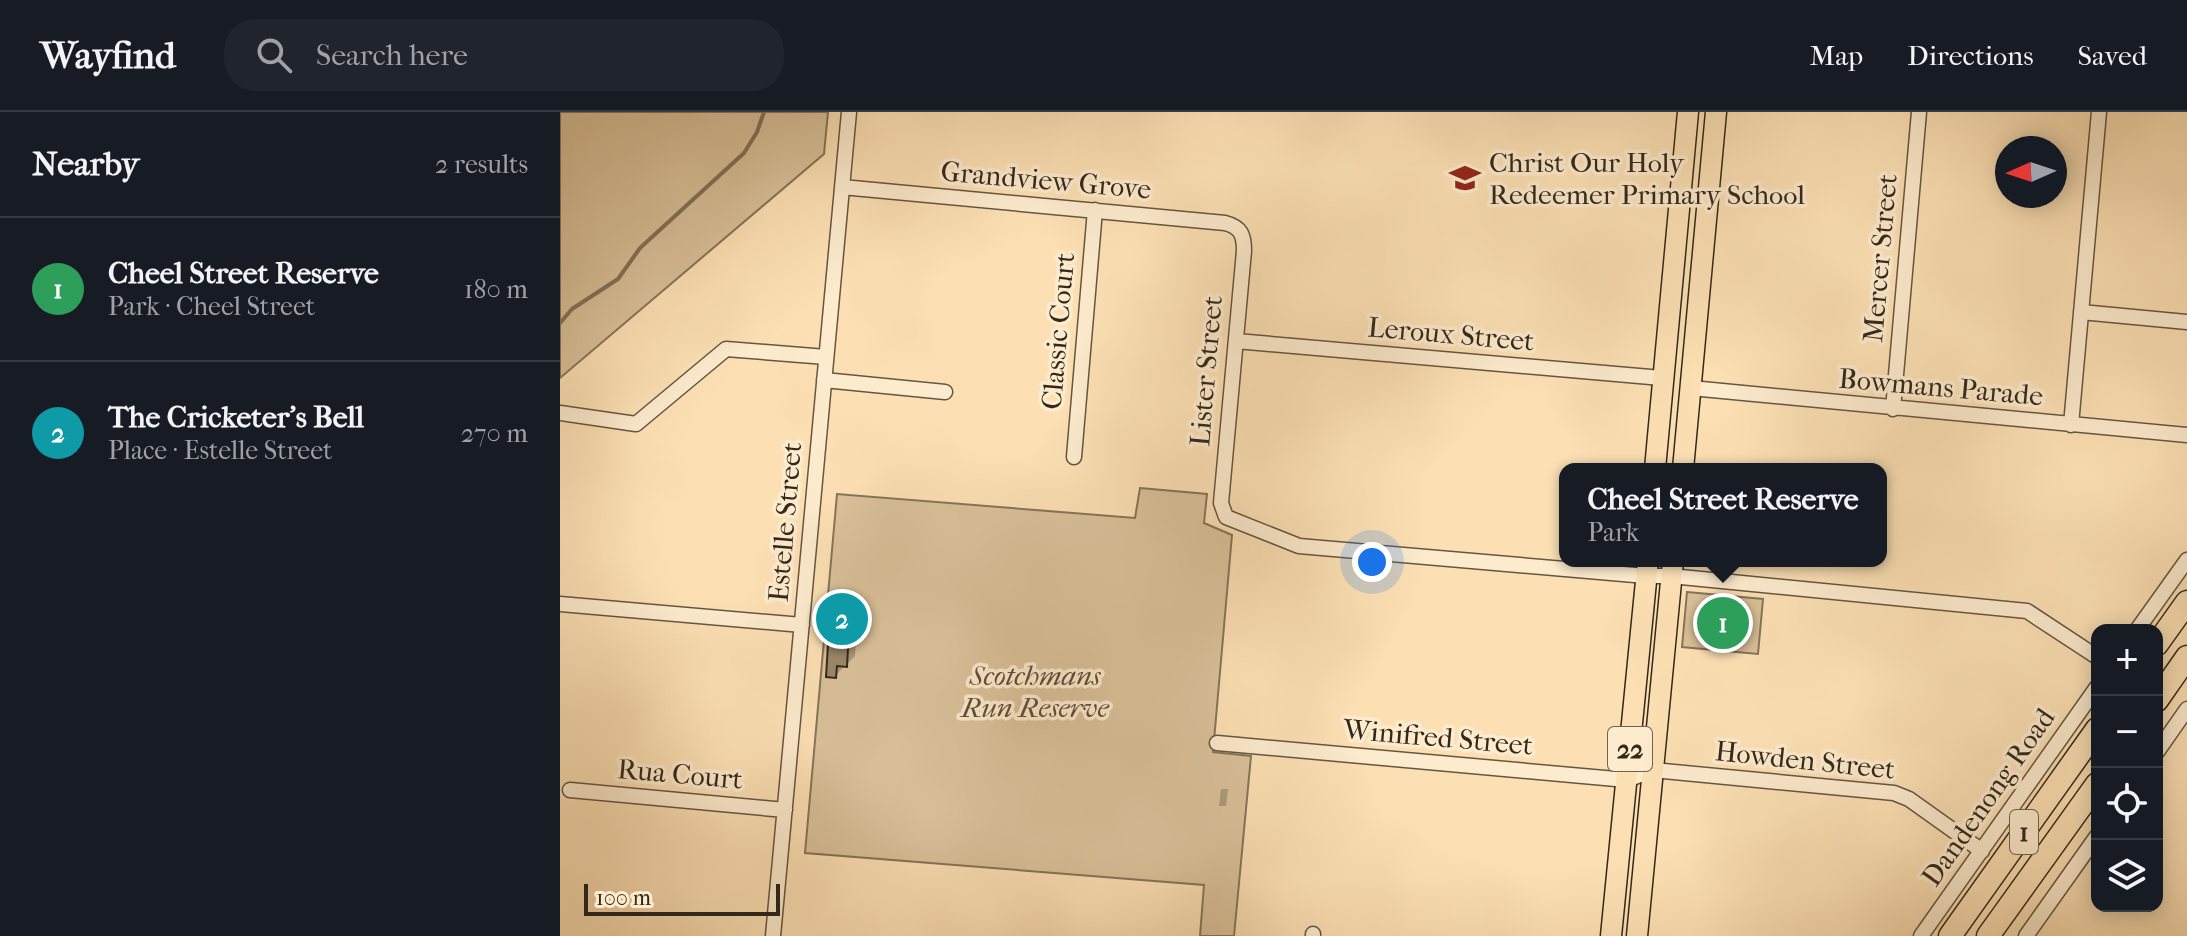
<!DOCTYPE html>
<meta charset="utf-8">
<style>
:root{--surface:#171b24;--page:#20242c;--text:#f1f3f6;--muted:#9ea1a6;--line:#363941;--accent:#b45309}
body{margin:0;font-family:"IM FELL French Canon",serif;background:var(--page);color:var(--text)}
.controls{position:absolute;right:24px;bottom:24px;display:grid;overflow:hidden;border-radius:16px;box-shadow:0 4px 20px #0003}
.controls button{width:72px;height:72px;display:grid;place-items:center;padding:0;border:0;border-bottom:2px solid var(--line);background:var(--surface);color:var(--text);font:40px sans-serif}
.compass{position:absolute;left:1435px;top:24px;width:72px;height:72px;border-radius:50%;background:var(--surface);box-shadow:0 4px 20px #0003;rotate:267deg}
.scale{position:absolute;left:24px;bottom:20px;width:196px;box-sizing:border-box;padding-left:8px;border:4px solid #33281a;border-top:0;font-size:22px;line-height:28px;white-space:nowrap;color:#33281a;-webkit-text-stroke:6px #fdebce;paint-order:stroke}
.you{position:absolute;left:812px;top:450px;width:28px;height:28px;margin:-20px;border:6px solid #fff;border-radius:50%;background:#1a73e8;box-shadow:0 0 0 12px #1a73e833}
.badge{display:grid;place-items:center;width:52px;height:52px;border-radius:50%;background:var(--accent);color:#fff;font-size:26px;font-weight:700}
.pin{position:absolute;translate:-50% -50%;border:4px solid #fff;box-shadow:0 2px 8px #0006}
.popup{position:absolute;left:999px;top:351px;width:328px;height:104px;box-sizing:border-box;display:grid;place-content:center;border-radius:16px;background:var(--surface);filter:drop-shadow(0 2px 6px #0005);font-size:26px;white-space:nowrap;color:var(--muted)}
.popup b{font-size:30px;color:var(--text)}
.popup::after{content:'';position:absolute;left:50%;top:100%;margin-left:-16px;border:16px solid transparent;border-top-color:var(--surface)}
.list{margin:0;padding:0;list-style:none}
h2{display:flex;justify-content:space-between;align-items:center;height:104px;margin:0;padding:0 32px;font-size:34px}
h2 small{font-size:26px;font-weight:400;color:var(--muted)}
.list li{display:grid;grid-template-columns:52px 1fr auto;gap:24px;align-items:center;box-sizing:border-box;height:144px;padding:0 32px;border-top:2px solid var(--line)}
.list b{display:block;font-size:30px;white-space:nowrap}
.list p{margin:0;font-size:26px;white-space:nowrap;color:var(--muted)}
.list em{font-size:26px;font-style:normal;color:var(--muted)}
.icon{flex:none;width:44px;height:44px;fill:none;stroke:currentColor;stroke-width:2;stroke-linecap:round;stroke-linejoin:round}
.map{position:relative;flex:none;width:1627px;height:824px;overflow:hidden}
header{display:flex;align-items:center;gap:48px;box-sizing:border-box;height:112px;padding:0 40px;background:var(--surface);border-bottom:2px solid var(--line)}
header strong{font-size:38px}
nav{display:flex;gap:44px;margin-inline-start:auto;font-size:28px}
.search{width:560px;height:72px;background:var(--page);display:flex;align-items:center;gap:20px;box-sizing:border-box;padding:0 28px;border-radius:32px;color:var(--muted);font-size:30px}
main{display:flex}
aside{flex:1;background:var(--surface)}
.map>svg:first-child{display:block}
</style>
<header>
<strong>Wayfind</strong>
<div class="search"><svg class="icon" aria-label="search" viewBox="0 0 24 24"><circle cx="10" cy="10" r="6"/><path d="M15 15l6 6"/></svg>Search here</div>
<nav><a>Map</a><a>Directions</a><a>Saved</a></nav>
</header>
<main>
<aside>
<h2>Nearby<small>2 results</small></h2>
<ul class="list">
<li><span class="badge" style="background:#2e9e5b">1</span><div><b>Cheel Street Reserve</b><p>Park · Cheel Street</p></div><em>180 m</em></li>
<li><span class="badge" style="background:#0f9aa8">2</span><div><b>The Cricketer's Bell</b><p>Place · Estelle Street</p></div><em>270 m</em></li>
</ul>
</aside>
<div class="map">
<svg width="1627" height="824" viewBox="0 0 1627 824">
<rect width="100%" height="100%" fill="#fce0b4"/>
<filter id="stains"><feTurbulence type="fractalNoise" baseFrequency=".0025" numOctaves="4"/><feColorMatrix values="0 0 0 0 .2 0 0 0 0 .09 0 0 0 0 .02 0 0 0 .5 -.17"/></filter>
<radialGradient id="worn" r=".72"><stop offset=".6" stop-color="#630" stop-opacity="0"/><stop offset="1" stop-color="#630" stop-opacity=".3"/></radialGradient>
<!-- green -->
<path fill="#dac19a" stroke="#86745a" stroke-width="2" d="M0,0H268L264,42L0,266Z
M580,376L647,382L644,411L672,423L653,640L691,644L674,824H640L644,773L245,741L277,382L575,406Z
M1127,480L1203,487L1198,542L1122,535Z"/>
<!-- shadow -->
<path fill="#0003" d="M279,508L297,509L295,544L275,564L271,517Z
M661,677H668L666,694H659Z"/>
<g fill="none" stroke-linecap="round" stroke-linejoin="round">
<!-- stream -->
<path stroke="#837157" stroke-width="4" d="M0,211L12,197L58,167L80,136L184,41L197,20L204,0"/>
</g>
<!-- building -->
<path fill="#9c886a" stroke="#33281a" stroke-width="2" d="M269,516L289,517L287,555L277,554L276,566L266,565Z"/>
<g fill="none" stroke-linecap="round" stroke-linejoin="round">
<defs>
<path id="minor" d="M282,75L665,111C681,115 684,123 684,139L661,391L666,405L739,434L1086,464H1111L1467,499L1537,545
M1521,200L1627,210
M676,229L1102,266
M264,268L385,280
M1131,276L1627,323
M1333,297L1359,0
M0,301L76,312L166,237L266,245
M1511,313L1539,0
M514,345L535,98
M0,492L242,513
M1577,518L1627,448
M657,631L1067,668L1093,658L1334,681L1349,687L1422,739
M1597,640L1627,597
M10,678L225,698
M213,824L289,0
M753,824V822
M1361,824L1537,575
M1466,824L1537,724"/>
<path id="primary" d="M1095,357L1128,0
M1123,357L1156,0
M1051,824L1088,449
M1077,824L1113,449"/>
<path id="trunk" d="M1597,532L1627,490
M1597,588L1627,545
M1390,824L1537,617
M1428,824L1537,672"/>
</defs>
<!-- minor casing -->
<use href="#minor" stroke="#655640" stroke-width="17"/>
<!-- primary casing -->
<use href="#primary" stroke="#33281a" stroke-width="23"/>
<!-- trunk casing -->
<use href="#trunk" stroke="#33281a" stroke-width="25"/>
<!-- minor -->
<use href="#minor" stroke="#fdebce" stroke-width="14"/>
<!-- primary -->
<use href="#primary" stroke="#fce0b4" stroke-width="20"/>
<!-- trunk -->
<use href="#trunk" stroke="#fce0b4" stroke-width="22"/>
</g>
<!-- icons -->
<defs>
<symbol id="school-bare" viewBox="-9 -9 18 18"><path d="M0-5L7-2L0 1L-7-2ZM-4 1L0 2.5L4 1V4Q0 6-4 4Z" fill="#8f2418" stroke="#fdebce" stroke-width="2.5" paint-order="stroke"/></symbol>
</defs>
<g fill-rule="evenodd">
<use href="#school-bare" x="883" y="44" width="44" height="44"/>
</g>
<g text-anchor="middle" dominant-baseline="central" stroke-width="7" stroke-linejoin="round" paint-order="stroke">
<!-- shield labels -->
<g fill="#fdebce" stroke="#706250" stroke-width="2">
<rect x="1048" y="615" width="44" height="44" rx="6"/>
<rect x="1450" y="698" width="28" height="44" rx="6"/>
</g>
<g font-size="26" font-weight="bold" fill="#33281a">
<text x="1070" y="637">22</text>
<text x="1464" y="720">1</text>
</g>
<!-- poi labels -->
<g font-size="28" fill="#33281a" stroke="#fdebce" text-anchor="start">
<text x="929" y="50">Christ Our Holy<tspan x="929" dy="32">Redeemer Primary School</tspan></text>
</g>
<!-- street labels -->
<g font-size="28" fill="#33281a" stroke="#fdebce">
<text transform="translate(486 68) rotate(5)">Grandview Grove</text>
<text transform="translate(1320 146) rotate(-85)">Mercer Street</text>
<text transform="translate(498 219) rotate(-85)">Classic Court</text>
<text transform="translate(891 222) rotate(5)">Leroux Street</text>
<text transform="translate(646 259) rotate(-85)">Lister Street</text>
<text transform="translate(1381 275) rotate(5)">Bowmans Parade</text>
<text transform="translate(225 410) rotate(-85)">Estelle Street</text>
<text transform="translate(878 625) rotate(5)">Winifred Street</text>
<text transform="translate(1245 648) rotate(6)">Howden Street</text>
<text transform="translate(120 662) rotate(5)">Rua Court</text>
<text transform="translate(1428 685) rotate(-55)">Dandenong Road</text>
</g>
<!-- park labels -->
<g font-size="28" font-style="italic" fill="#5d4e3a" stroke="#fdebce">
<text x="475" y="563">Scotchmans<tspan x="475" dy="32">Run Reserve</tspan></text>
</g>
</g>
<rect width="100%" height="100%" filter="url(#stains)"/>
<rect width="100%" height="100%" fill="url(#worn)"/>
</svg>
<div class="controls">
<button>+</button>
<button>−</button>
<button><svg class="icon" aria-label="locate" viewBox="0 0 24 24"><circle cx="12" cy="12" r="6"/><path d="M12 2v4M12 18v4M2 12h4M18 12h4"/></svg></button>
<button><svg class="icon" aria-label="layers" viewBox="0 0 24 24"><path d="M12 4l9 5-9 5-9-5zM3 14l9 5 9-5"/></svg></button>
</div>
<svg class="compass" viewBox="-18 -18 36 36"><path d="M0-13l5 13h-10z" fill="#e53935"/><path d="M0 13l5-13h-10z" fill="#9ea1a6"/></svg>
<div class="scale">100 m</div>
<div class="you"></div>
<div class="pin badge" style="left:1163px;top:511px;background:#2e9e5b">1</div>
<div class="popup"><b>Cheel Street Reserve</b>Park</div>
<div class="pin badge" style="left:282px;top:507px;background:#0f9aa8">2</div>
</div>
</main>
